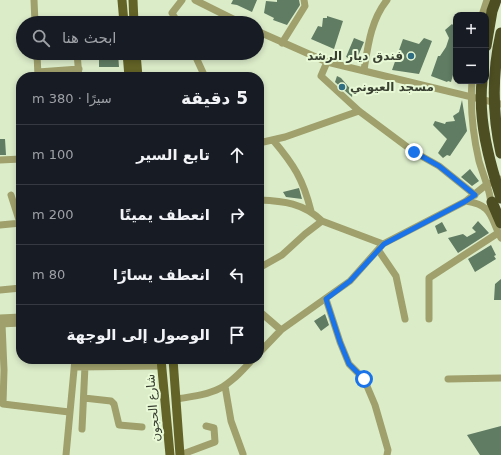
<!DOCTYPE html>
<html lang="ar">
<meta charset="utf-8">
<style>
:root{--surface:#171b24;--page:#20242c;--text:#f1f3f6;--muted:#9ea1a6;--line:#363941}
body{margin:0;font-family:"DejaVu Sans","Noto Sans Arabic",sans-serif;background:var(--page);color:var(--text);direction:rtl}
.controls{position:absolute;right:12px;top:12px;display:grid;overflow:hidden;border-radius:8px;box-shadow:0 2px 6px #0003}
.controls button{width:36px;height:36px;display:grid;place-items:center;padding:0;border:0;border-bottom:1px solid var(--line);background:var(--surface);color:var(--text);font:20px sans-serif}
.stop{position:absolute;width:12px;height:12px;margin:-9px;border:3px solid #1a73e8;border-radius:50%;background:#fff}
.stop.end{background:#1a73e8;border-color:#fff;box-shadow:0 1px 4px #0008}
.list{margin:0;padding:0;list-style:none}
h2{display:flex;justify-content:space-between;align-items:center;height:52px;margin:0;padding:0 16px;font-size:17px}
h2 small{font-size:13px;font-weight:400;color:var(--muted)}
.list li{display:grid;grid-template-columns:26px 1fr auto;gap:12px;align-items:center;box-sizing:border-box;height:60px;padding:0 16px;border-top:1px solid var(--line)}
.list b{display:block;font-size:15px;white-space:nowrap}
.list em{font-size:13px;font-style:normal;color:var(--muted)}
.icon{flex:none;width:22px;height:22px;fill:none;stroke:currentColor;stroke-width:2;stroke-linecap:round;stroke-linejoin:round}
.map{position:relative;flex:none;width:501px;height:455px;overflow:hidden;direction:ltr}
.search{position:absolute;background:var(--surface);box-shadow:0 2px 6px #0003;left:16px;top:16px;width:248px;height:44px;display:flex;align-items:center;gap:10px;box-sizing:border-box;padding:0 14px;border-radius:22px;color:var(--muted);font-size:15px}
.panel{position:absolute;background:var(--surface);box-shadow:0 2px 6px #0003;left:16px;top:72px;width:248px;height:292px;border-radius:16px;direction:rtl}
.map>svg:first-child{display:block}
</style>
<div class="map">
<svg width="501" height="455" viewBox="0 0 501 455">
<rect width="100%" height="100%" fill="#dbecc9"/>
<!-- building -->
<path fill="#607c63" d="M233,0H257L252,12L237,5L231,4Z
M277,0H299L300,5L287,25L273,20L274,18L264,13L266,1L277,2Z
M327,16L343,21L334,49L311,39L318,26L322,27L323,18H327Z
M452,24L456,28V64L451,82L448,81L447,82L431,76L438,56H440L446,47L449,38L445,30Z
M354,38L364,42L356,61L346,57Z
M424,38L432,41L419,74L392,70L403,39L419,44Z
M99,53H118L119,67H99Z
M337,76L341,78L353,92L352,97L335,82Z
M462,100L467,131L450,156L447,155L443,158L438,153L447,139L433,125L435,121L445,124L446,122L455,121L453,116L459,112Z
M0,139H5L6,155H0Z
M470,169L479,181L472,186L461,177Z
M299,188L302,199L286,197L283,192Z
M478,221L489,233L458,253L448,238L463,234L467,237L476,232L472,228Z
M442,222L447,231L438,234L435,226Z
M491,245L496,255L494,256L496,259L475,272L468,259Z
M501,279V300H494L495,284Z
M325,314L329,325L321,331L314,321Z
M501,426V455H480L467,435Z"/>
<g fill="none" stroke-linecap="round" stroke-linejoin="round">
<!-- minor -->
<path stroke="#9fa06b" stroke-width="7" d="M34,0L35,23
M195,0L241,23
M482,15L487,0
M178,23L172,13L182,0
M257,31L327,62L501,104
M282,43L305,6L304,0
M37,53L38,77
M77,53L79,77
M194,53L205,77
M327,62L321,76L359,111L414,152L439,166L475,195
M364,70C368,45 371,20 387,0
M38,72L79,69
M472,81C470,107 473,135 479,161C484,178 493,196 491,214
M273,140C294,165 303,179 311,211
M259,143L285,137L359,111
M0,160L21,159
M11,195L20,223L21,238
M259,200C284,201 303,203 322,221
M466,201C493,205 490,217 501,238
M0,225L21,223
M379,251L396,276L405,319
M259,268L282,255L305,234L322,221L383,244
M0,290L21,288
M326,299L340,342L349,364L364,379L375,405L388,450L387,455
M259,311L281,330
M0,318L21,317
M429,319V278L498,233
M0,324L21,323
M2,324L4,370L3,404L69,412
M259,353L281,330L350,281L383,244L466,201L486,185L501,179
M75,367L161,366
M448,379L501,378
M225,386L231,421L243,454
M84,398L111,401L114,404L119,425L142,427
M176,399C218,393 225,390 253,359
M82,429L85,366
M66,455L75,359
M180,455L215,442L214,428L206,426"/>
<!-- major -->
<path stroke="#636327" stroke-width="9" d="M122,0L124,23
M133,0L134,23
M127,53L129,77
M136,53L138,77
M161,359L170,455
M173,359L180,455"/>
<!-- highway -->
<path stroke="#4d4e21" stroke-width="11" d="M486,46L492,11L496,0
M492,202L501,223"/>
<!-- highway-bridge -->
<path stroke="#4d4e21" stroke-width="11" d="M501,33C492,73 492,113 501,153
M482,81C478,120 489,161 501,198"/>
</g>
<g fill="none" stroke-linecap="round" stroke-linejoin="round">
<!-- route -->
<path stroke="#1a73e8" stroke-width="5" d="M364,379L349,364L340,342L326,299L350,281L384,244L466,201L475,195L439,166L414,152"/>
</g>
<!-- markers -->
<g fill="#306e84" stroke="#e8f9d6" stroke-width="1.5">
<circle cx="411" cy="56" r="4"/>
<circle cx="342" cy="87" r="4"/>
</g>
<g text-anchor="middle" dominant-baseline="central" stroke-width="4" stroke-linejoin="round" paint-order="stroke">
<!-- poi labels -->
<g font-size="12" font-weight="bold" fill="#394032" stroke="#e8f9d6" text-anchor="end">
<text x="403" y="56">فندق ديار الرشد</text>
<text x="350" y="87" text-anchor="start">مسجد العيوني</text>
</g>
<!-- street labels -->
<g font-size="12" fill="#394032" stroke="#e8f9d6">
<text transform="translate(153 408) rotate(-95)">شارع الحجون</text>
</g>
</g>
</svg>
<div class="controls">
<button>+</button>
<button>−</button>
</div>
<div class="stop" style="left:364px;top:379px"></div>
<div class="stop end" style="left:414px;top:152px"></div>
<div class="search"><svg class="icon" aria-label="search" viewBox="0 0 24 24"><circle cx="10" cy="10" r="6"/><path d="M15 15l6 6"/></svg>ابحث هنا</div>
<section class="panel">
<h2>5 دقيقة<small>سيرًا · 380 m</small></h2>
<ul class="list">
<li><svg class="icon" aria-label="ahead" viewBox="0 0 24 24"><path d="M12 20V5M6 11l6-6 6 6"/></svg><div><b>تابع السير</b></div><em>100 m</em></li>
<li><svg class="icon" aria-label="right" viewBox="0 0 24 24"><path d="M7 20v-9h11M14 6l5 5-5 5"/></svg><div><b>انعطف يمينًا</b></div><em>200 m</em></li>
<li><svg class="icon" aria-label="left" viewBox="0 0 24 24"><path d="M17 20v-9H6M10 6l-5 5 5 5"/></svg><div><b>انعطف يسارًا</b></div><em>80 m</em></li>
<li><svg class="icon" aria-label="arrive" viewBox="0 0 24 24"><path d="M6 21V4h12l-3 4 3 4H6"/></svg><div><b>الوصول إلى الوجهة</b></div></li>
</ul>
</section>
</div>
